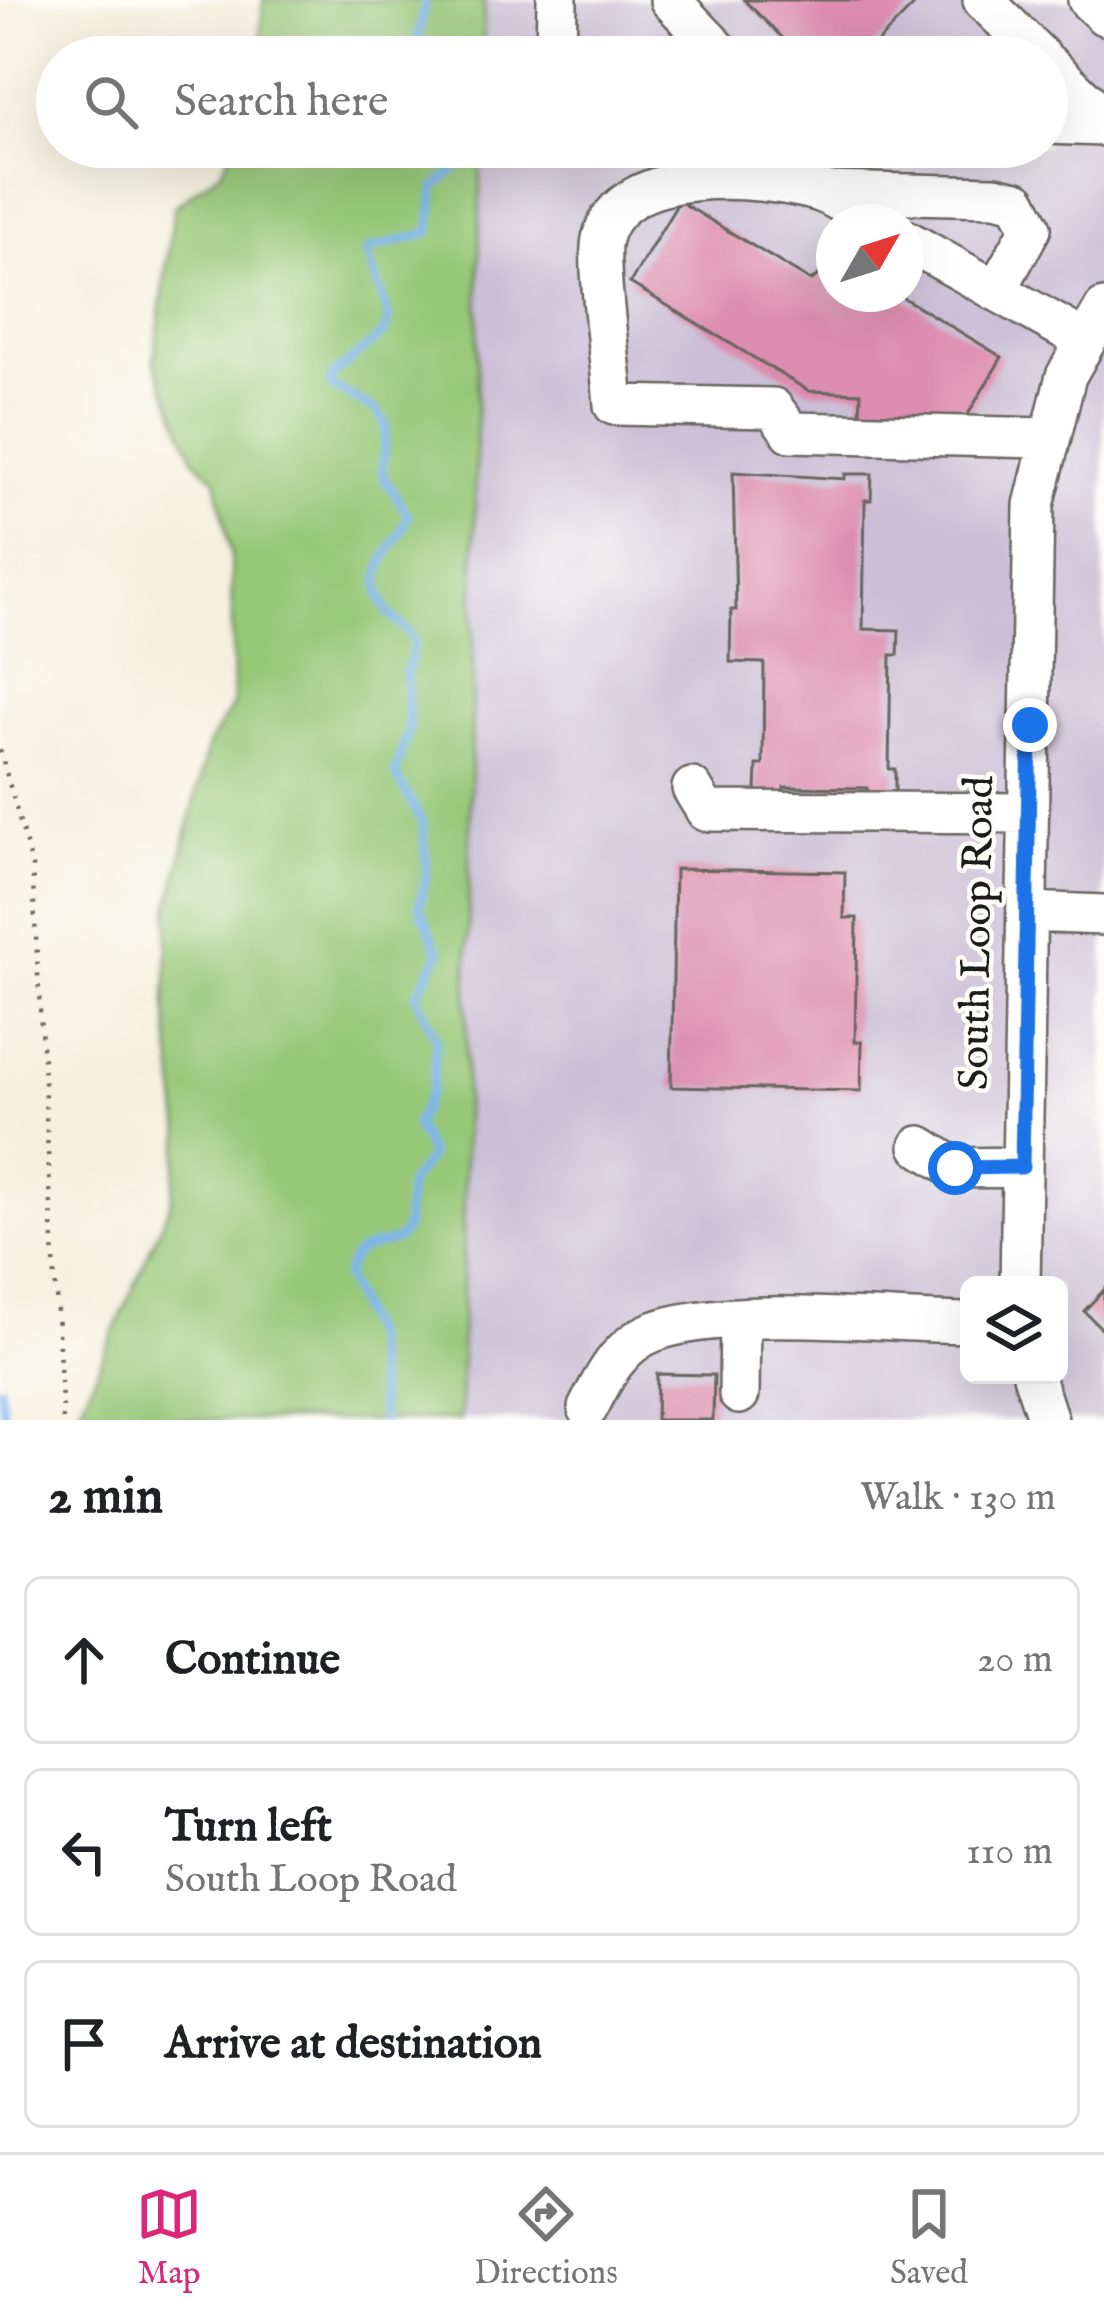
<!DOCTYPE html>
<meta charset="utf-8">
<style>
:root{--surface:#fff;--page:#f6f6f6;--text:#202124;--muted:#757577;--line:#e0e0e0;--accent:#db2777}
body{margin:0;font-family:"IM FELL English",serif;background:var(--page);color:var(--text)}
.controls{position:absolute;right:36px;bottom:36px;display:grid;overflow:hidden;border-radius:18px;box-shadow:0 12px 48px #0002}
.controls button{width:108px;height:108px;display:grid;place-items:center;padding:0;border:0;border-bottom:3px solid var(--line);background:var(--surface);color:var(--text);font:60px sans-serif}
.compass{position:absolute;left:816px;top:204px;width:108px;height:108px;border-radius:50%;background:var(--surface);box-shadow:0 12px 48px #0002;rotate:51deg}
.stop{position:absolute;width:36px;height:36px;margin:-27px;border:9px solid #1a73e8;border-radius:50%;background:#fff}
.stop.end{background:#1a73e8;border-color:#fff;box-shadow:0 3px 12px #0008}
.list{margin:0;padding:0;list-style:none}
h2{display:flex;justify-content:space-between;align-items:center;height:156px;margin:0;padding:0 48px;font-size:51px}
h2 small{font-size:39px;font-weight:400;color:var(--muted)}
.list li{display:grid;grid-template-columns:78px 1fr auto;gap:36px;align-items:center;box-sizing:border-box;height:168px;margin:0 24px 24px;padding:0 24px;border:3px solid var(--line);border-radius:18px}
.list b{display:block;font-size:45px;white-space:nowrap}
.list p{margin:0;font-size:39px;white-space:nowrap;color:var(--muted)}
.list em{font-size:39px;font-style:normal;color:var(--muted)}
.icon{flex:none;width:66px;height:66px;fill:none;stroke:currentColor;stroke-width:2;stroke-linecap:round;stroke-linejoin:round}
.map{position:relative;flex:none;width:1104px;height:1420px;overflow:hidden}
.search{position:absolute;background:var(--surface);box-shadow:0 12px 48px #0002;left:36px;right:36px;top:36px;height:132px;display:flex;align-items:center;gap:30px;box-sizing:border-box;padding:0 42px;border-radius:66px;color:var(--muted);font-size:45px}
.sheet{height:732px;background:var(--surface)}
nav{display:flex;justify-content:space-around;align-items:center;box-sizing:border-box;height:168px;border-top:3px solid var(--line);background:var(--surface);font-size:33px;color:var(--muted)}
nav a{display:grid;justify-items:center;gap:6px}
nav .on{color:var(--accent)}
.map>svg:first-child{display:block}
</style>
<div class="map">
<svg width="1104" height="1420" viewBox="0 0 1104 1420">
<rect width="100%" height="100%" fill="#fdfcf7"/>
<filter id="ink" filterUnits="userSpaceOnUse"><feTurbulence type="fractalNoise" baseFrequency=".00833" numOctaves="2"/><feDisplacementMap in="SourceGraphic" scale="24" xChannelSelector="R" yChannelSelector="G"/><feConvolveMatrix kernelMatrix="1 2 1 2 8 2 1 2 1" color-interpolation-filters="sRGB"/></filter>
<filter id="wash" filterUnits="userSpaceOnUse"><feTurbulence type="fractalNoise" baseFrequency=".004" numOctaves="4" result="noise"/><feDisplacementMap in="SourceGraphic" scale="48" xChannelSelector="R" yChannelSelector="G"/><feGaussianBlur stdDeviation="2.7" result="paint"/><feColorMatrix in="noise" values="0 0 0 0 0 0 0 0 0 0 0 0 0 0 0 0 0 1.4 0 .05"/><feComposite in="paint" operator="in"/></filter>
<g filter="url(#wash)">
<rect width="100%" height="100%" fill="#f5f0de"/>
<!-- industrial -->
<path fill="#cabfd6" fill-rule="evenodd" d="M484,0H1104V1420H460L481,147H1047V57H483ZM834,222H906V294H834ZM969,1285H1059V1375H969Z"/>
<!-- green -->
<path fill="#97c878" stroke="#5a724a" stroke-width="3" d="M263,0H484L483,57H259Z
M233,147H481L460,1420H82L80,1409L171,1202L181,1134L166,1005L169,910L208,745L233,705L231,556L216,479L194,459L154,360L174,207L222,170Z"/>
<g fill="none" stroke-linecap="round" stroke-linejoin="round">
<!-- stream -->
<path stroke="#7eb5ee" stroke-width="8" d="M415,57L425,0
M0,1387L5,1420
M382,1420L371,1338L345,1277C353,1243 370,1249 397,1240L405,1230L408,1185L430,1155L415,1125L432,1088L436,1039L416,995L440,953L419,906L427,873L423,824L395,773L409,728L406,673L414,643C408,626 391,621 384,605C366,568 399,545 408,515L382,474L386,425L377,411L331,386V377L385,332L388,316L366,250L430,232L435,187L462,163L468,147"/>
</g>
<g id="blocks">
<!-- building -->
<path fill="#dd8dae" d="M744,0H919L863,57H802Z
M679,201L811,281L834,262V294H897L1002,357L967,416L860,415L861,393L809,391L630,283Z
M733,472L845,479V474H872L871,500H865L863,629L899,630L898,655H891L889,769H895V795H867V788L784,787V793H756L757,765H763L764,663L730,662L731,610H736Z
M675,869L845,872L844,918H857L855,1042H862L861,1091L671,1087Z
M1104,1290V1331L1084,1311Z
M657,1374L714,1375L713,1420H656Z"/>
</g>
</g>
<g filter="url(#ink)">
<use href="#blocks" fill-opacity="0" stroke="#686660" stroke-width="3"/>
<g fill="none" stroke-linecap="round" stroke-linejoin="round">
<defs>
<path id="minor" d="M670,0L725,57
M983,0L1041,57
M1088,0L1104,15
M556,57L557,0
M1047,63L1104,118
M1047,124L1104,126
M825,192L995,196L1017,201L1031,228L996,291
M874,222C856,212 837,197 817,191C763,176 620,162 602,239C596,265 612,371 614,405L773,408L791,432L1047,438
M906,240L1086,341
M692,788L706,811L1028,813
M1027,912L1104,915
M920,1146L955,1168L1022,1167
M1020,1285L1034,505L1066,376L1104,309
M1033,1375L1048,1420
M739,1394L740,1319
M588,1408C603,1378 619,1345 653,1332C721,1305 889,1322 969,1323"/>
</defs>
<!-- minor casing -->
<use href="#minor" stroke="#686660" stroke-width="44"/>
<!-- path -->
<path stroke="#686660" stroke-width="4.5" stroke-dasharray="3 9" stroke-linecap="butt" d="M0,750L32,866L63,1420"/>
<!-- minor -->
<use href="#minor" stroke="#fff" stroke-width="39"/>
</g>
</g>
<g fill="none" stroke-linecap="round" stroke-linejoin="round" filter="url(#ink)">
<!-- route -->
<path stroke="#1a73e8" stroke-width="15" d="M955,1168L1022,1167L1030,725"/>
</g>
<g text-anchor="middle" dominant-baseline="central" stroke-width="9" stroke-linejoin="round" paint-order="stroke">
<!-- street labels -->
<g font-size="42" fill="#1c1c1c" stroke="#fdfcf7">
<text transform="translate(978 933) rotate(-89)">South Loop Road</text>
</g>
</g>
</svg>
<div class="controls">
<button><svg class="icon" aria-label="layers" viewBox="0 0 24 24"><path d="M12 4l9 5-9 5-9-5zM3 14l9 5 9-5"/></svg></button>
</div>
<svg class="compass" viewBox="-18 -18 36 36"><path d="M0-13l5 13h-10z" fill="#e53935"/><path d="M0 13l5-13h-10z" fill="#757577"/></svg>
<div class="stop" style="left:955px;top:1168px"></div>
<div class="stop end" style="left:1030px;top:725px"></div>
<div class="search"><svg class="icon" aria-label="search" viewBox="0 0 24 24"><circle cx="10" cy="10" r="6"/><path d="M15 15l6 6"/></svg>Search here</div>
</div>
<section class="sheet">
<h2>2 min<small>Walk · 130 m</small></h2>
<ul class="list">
<li><svg class="icon" aria-label="ahead" viewBox="0 0 24 24"><path d="M12 20V5M6 11l6-6 6 6"/></svg><div><b>Continue</b></div><em>20 m</em></li>
<li><svg class="icon" aria-label="left" viewBox="0 0 24 24"><path d="M17 20v-9H6M10 6l-5 5 5 5"/></svg><div><b>Turn left</b><p>South Loop Road</p></div><em>110 m</em></li>
<li><svg class="icon" aria-label="arrive" viewBox="0 0 24 24"><path d="M6 21V4h12l-3 4 3 4H6"/></svg><div><b>Arrive at destination</b></div></li>
</ul>
</section>
<nav>
<a class="on"><svg class="icon" aria-label="map" viewBox="0 0 24 24"><path d="M3 6l6-2 6 2 6-2v14l-6 2-6-2-6 2zM9 4v14M15 6v14"/></svg>Map</a>
<a><svg class="icon" aria-label="directions" viewBox="0 0 24 24"><path d="M12 3l9 9-9 9-9-9zM9 14v-3h6M13 9l2 2-2 2"/></svg>Directions</a>
<a><svg class="icon" aria-label="saved" viewBox="0 0 24 24"><path d="M7 4h10v16l-5-4-5 4z"/></svg>Saved</a>
</nav>
